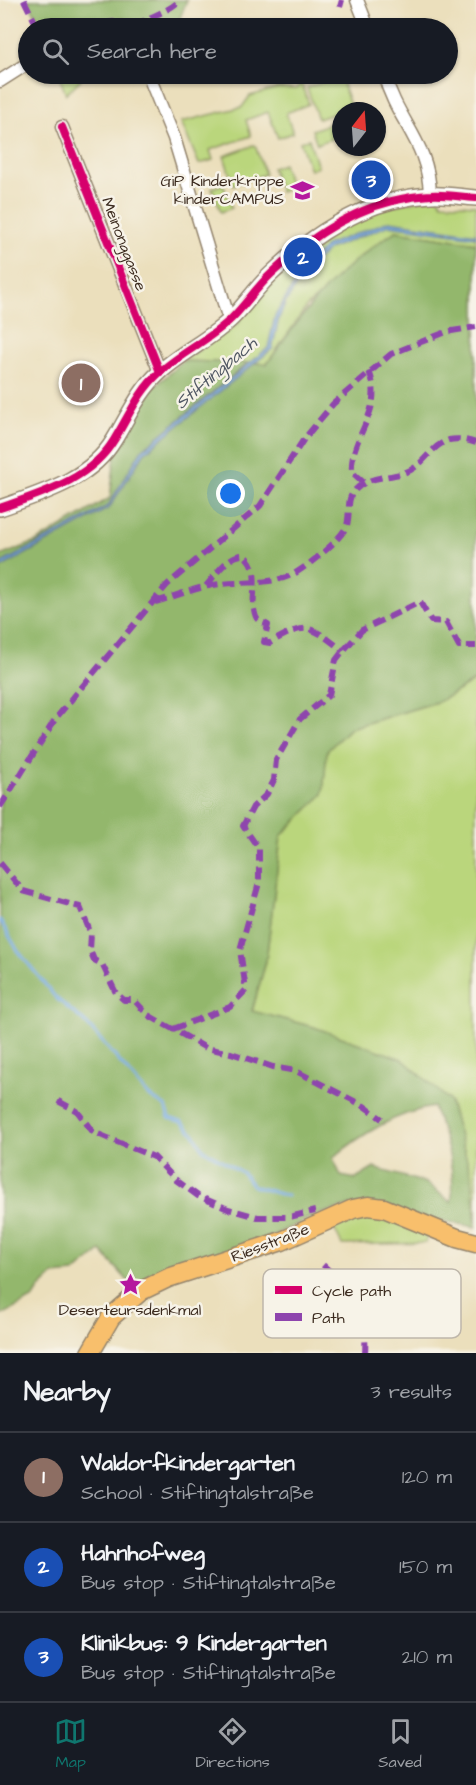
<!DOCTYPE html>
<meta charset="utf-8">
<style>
:root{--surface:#171b24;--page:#242831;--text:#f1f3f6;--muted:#9ea1a6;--line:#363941;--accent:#0f766e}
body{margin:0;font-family:"Architects Daughter",sans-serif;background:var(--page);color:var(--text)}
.compass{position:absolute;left:332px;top:102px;width:54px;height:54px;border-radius:50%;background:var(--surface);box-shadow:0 2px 4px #0004;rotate:17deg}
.you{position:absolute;left:231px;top:494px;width:21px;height:21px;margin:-15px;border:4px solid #fff;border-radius:50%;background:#1a73e8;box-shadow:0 0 0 9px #1a73e833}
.badge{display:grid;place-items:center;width:39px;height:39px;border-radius:50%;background:var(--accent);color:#fff;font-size:20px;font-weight:700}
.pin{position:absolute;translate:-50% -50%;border:3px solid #fff;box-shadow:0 2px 6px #0006}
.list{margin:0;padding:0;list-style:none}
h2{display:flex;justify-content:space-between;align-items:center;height:78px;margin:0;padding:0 24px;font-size:26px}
h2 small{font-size:20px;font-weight:400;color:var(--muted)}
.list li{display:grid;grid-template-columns:39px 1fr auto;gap:18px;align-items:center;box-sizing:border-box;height:90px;padding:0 24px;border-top:2px solid var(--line)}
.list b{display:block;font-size:22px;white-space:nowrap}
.list p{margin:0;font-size:20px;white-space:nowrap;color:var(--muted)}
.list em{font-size:20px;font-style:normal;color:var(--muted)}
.icon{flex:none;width:33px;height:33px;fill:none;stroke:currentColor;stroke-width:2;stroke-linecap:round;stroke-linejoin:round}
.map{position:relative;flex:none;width:476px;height:1353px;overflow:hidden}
.search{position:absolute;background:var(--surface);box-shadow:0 2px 4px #0004;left:18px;right:18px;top:18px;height:66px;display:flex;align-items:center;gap:15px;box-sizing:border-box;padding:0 21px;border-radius:33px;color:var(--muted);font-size:22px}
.sheet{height:348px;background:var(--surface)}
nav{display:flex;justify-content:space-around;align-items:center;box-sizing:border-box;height:84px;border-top:2px solid var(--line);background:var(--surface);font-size:16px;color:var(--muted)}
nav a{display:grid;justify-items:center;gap:3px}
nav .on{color:var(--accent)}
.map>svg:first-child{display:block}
</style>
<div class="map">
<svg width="476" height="1353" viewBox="0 0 476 1353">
<rect width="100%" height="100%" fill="#f7f3e8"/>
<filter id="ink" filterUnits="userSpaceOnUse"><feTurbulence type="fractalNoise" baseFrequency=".0167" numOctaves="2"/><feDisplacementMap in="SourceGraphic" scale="12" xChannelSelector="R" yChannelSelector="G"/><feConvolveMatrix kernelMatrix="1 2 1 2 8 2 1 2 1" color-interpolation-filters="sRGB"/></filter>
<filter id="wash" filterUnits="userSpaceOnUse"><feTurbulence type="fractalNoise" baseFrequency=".008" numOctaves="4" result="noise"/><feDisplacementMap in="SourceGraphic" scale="24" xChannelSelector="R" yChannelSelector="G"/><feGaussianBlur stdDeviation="1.35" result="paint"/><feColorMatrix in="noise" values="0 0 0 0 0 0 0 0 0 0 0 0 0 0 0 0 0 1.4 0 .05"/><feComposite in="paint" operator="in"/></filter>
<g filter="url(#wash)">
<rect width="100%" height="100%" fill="#ebdfbc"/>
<!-- green -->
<path fill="#bad67c" stroke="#7a804d" stroke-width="1.5" d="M123,18L126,28H56L89,21Z
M58,74H86L66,94Z
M340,76L351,108L318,119L307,88Z
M301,82L309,104L286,113L293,133L278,138L268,112L246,120L251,136L210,150L213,160L199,164L181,122L242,107L250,96L278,88L297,89Z
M341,120V135L317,144L312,130Z
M309,139L318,167L310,170L300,142Z
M255,145L265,174L233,185L224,156Z
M283,164L291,188L280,192L272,168Z
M223,184L232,208L221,212L212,188Z
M437,196L442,203L476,205V243L396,231L307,306L267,364L183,361L240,322L236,312L345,217Z
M476,680V1227L472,1177L449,1100L314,1027L252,1012L266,961L281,836L323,794L326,751L350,728L440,701Z
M375,1213L427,1232L426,1243L342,1245L331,1222Z"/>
<!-- forest -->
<path fill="#93b76c" stroke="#677045" stroke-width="1.5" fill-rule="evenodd" d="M28,0H187L176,28H126L123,18L42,28Z
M396,231L476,243V680L440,701L350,728L327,751L323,794L281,836L266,961L252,1011L314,1027L402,1059L449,1100L472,1177L476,1227L352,1205L316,1215L261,1241L136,1284L130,1283L101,1251L74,1273L54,1275L40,1288L34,1298L0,1316V568L109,508L144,453L254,363L267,364C306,308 337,268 396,231ZM433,1107C445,1136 457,1171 451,1202L426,1183L374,1168L356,1179L341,1176L333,1158C360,1135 398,1112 433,1107Z
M183,361L248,363L141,451L108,506L0,564V556L38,541L110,498L115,457L150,391Z"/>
<!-- water -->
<path fill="#76abe4" stroke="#586a81" stroke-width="1.5" d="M389,221L476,234V237L389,225L329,249L306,271L286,302L279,318L272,349L144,453L109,508L0,568V564L108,506L141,451L268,348L275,316L303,269L327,245Z"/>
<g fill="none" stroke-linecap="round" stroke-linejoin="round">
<!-- stream -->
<path stroke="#76abe4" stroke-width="3" d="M0,920L18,951L56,998L87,1024L149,1096L165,1106L169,1118L182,1122L194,1134L203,1149L243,1173L253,1186L287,1196"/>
</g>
</g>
<g filter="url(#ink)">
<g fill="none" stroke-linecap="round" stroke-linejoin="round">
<defs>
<path id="minor" d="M357,0L368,28
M148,74L174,138L227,313L231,319
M384,74C397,122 429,142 430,195
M0,81L22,67
M62,127L160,372"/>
<path id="tertiary" d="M0,508C42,493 90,480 114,440C129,416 138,392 160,372C182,352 211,339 232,318C246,304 257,287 271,274C315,232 368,198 431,195C445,194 461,197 476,198"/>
<path id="primary" d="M90,1353L111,1317L141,1291L168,1278L282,1241L353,1209L368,1206L384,1208L457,1238L476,1243"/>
</defs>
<!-- minor casing -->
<use href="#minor" stroke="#93846d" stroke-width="15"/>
<!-- tertiary casing -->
<use href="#tertiary" stroke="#93846d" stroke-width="18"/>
<!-- primary casing -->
<use href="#primary" stroke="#93846d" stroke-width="21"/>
<!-- minor -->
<use href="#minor" stroke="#fff" stroke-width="12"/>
<!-- tertiary -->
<use href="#tertiary" stroke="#fff" stroke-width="15"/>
<!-- primary -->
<use href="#primary" stroke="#f8bf6c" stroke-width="18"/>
<!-- quiet -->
<path stroke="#8e44ad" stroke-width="6" stroke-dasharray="12 6" stroke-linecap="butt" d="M24,0L38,28
M340,7L342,0
M135,27C149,15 168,13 180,0
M86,28L117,21L136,28
M363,482L352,472C349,436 386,411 369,371
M206,586C215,576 228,554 244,555C264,573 248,597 256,617C258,622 263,622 268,625L264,642L270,643C306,622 310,624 343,651
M155,602C173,597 190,590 208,586C235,580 274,587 297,572C310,564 342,539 347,525C350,515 347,502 352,494C365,475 387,479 406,472C424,466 430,446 449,440C458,438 468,440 476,443
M0,807L56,718L167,585L260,506L304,439L333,404L391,354L446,332L476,327
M0,863L23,891L80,907L91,934L90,950L94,960L102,964L116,993L124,1000H134L148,1015L206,1048L231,1053L273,1067L296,1071L364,1106L382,1119
M173,1029L230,1007L246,990L240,950L259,883V849L243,826L253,807L267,794L274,780L276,760L300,719L329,695L336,660L343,651L362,630L420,602L431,621L446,622L459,646H476
M58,1101L77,1111L93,1132L154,1157L176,1180L198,1196L228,1209L258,1217H289L315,1211
M323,1265C350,1289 368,1315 365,1353"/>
<defs>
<path id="cycleway" d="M62,127L160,372
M0,508C42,493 90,480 114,440C129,416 138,392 160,372C182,352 211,339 232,318C246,304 257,287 271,274C315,232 368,198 431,195C445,194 461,197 476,198"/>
</defs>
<!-- cycleway casing -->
<use href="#cycleway" stroke="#f7f3e8" stroke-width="11"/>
<!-- cycleway -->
<use href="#cycleway" stroke="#d6006c" stroke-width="8"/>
</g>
</g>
<!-- icons -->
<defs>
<symbol id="school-bare" viewBox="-9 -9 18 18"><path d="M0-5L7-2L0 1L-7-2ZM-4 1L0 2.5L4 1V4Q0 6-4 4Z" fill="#b5179e" stroke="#f7f3e8" stroke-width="2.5" paint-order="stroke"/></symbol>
<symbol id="sight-bare" viewBox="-9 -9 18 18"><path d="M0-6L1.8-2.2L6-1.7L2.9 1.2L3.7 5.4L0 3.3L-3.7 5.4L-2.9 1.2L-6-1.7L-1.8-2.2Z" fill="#b5179e" stroke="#f7f3e8" stroke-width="2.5" paint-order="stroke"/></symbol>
</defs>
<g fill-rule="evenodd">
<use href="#school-bare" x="286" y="174" width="33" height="33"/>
<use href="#sight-bare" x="114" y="1268" width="33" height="33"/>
</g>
<g text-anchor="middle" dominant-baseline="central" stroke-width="5" stroke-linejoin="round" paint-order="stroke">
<!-- poi labels -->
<g font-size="16" fill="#3b2a1e" stroke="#f7f3e8" text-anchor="end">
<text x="284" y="181">GiP Kinderkrippe<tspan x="284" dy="18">kinderCAMPUS</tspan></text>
<text x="130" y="1310" text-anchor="middle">Deserteursdenkmal</text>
</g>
<!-- street labels -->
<g font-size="16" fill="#3b2a1e" stroke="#f7f3e8">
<text transform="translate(124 244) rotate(69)">Meinonggasse</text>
<text transform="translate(270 1243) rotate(-21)">Riesstraße</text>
</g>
<!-- water labels -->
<g font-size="18" font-style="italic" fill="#505763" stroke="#f7f3e8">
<text transform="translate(216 373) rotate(-40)">Stiftingbach</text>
</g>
</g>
<!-- legend -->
<rect x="263" y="1269" width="198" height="69" rx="9" fill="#f7f3e8" stroke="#bfb7ab" stroke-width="1.5"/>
<rect x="275" y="1286" width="27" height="8" fill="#d6006c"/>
<rect x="275" y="1313" width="27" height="8" fill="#8e44ad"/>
<g font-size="16" fill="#3b2a1e">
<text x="312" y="1296">Cycle path</text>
<text x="312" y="1323">Path</text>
</g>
</svg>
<svg class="compass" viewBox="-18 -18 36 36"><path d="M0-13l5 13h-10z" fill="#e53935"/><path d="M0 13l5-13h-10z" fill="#9ea1a6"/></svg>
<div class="you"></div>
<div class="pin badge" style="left:81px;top:383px;background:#8d6e63">1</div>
<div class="pin badge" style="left:303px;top:257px;background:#1a4fb4">2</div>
<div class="pin badge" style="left:371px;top:180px;background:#1a4fb4">3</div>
<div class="search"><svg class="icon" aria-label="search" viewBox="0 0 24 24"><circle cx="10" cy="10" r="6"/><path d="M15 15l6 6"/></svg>Search here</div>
</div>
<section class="sheet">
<h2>Nearby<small>3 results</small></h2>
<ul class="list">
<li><span class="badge" style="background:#8d6e63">1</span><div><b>Waldorfkindergarten</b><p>School · Stiftingtalstraße</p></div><em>120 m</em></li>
<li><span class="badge" style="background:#1a4fb4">2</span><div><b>Hahnhofweg</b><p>Bus stop · Stiftingtalstraße</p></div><em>150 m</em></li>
<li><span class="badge" style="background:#1a4fb4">3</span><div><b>Klinikbus: 9 Kindergarten</b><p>Bus stop · Stiftingtalstraße</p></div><em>210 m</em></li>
</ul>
</section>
<nav>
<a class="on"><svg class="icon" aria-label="map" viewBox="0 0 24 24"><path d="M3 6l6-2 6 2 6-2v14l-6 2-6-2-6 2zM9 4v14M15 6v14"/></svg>Map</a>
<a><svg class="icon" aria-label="directions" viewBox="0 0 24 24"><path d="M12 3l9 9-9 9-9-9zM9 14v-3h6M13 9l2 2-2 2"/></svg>Directions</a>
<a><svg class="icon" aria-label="saved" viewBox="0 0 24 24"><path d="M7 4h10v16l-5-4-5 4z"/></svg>Saved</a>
</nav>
